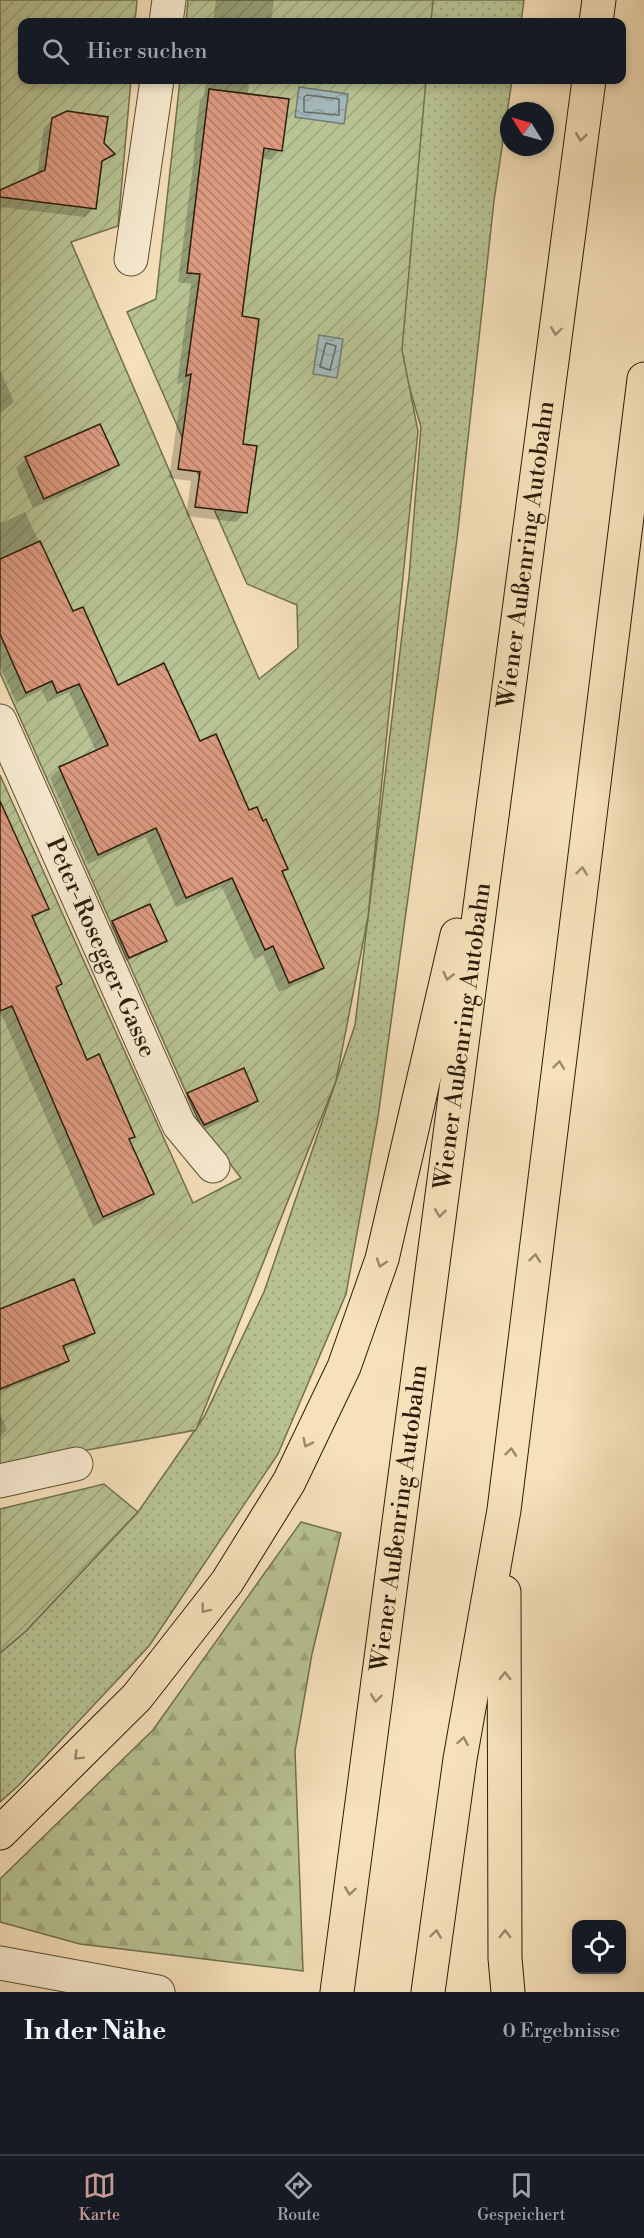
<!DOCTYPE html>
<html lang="de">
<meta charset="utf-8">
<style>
:root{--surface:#171b24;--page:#242831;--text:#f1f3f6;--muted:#9ea1a6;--line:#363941;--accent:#c59692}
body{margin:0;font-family:"Libre Bodoni",serif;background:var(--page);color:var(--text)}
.controls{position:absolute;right:18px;bottom:18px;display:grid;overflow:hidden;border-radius:12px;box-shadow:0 3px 9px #0003}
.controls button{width:54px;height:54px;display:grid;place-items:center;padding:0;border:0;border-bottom:2px solid var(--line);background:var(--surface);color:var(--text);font:30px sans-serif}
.compass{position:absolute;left:500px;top:102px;width:54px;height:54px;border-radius:50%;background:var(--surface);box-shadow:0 3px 9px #0003;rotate:307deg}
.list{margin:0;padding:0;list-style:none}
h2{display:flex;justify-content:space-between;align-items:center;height:78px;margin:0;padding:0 24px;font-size:26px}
h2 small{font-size:20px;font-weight:400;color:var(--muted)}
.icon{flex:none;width:33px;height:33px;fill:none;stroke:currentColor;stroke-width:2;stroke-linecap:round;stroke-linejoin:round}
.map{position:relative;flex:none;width:644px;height:1992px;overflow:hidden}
.search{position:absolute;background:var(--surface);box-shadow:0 3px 9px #0003;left:18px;right:18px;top:18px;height:66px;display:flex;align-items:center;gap:15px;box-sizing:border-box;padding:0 21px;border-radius:12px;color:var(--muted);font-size:22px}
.sheet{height:162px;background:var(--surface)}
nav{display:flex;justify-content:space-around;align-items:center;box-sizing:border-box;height:84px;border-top:2px solid var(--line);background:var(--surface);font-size:16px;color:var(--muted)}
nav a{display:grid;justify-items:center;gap:3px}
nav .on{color:var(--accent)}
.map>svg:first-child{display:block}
</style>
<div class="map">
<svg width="644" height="1992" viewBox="0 0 644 1992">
<defs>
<pattern id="grass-dots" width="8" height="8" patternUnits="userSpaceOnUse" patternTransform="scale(1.5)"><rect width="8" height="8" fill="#b8c393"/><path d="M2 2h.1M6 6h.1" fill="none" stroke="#9ea77d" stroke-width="1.8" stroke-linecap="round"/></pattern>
<pattern id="forest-firs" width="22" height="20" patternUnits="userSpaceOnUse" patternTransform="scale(1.5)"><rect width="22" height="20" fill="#b8c393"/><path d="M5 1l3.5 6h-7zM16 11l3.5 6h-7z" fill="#9ea77d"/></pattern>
<pattern id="garden-furrows" width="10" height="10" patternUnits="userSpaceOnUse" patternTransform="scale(1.5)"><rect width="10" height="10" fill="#b8c393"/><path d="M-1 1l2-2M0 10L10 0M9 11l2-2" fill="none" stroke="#9ea77d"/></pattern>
<pattern id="water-waves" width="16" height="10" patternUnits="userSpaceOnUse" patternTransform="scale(1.5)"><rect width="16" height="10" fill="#a3babc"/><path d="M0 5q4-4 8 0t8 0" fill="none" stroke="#8c9fa0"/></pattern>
<pattern id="building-back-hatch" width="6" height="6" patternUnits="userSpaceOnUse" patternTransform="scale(1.5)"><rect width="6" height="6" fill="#dc9a80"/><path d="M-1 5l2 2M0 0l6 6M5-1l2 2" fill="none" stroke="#b37d67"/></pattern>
</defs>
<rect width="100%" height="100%" fill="#f6e1ba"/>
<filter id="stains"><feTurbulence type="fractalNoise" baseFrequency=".00333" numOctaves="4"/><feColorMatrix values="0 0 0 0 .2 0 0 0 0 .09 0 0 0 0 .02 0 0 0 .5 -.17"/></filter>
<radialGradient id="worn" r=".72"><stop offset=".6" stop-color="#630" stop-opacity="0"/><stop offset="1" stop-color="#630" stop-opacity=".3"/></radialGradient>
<!-- grass -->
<path fill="url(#grass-dots)" stroke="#71704f" stroke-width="1.5" d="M431,0H524L521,22H429Z
M424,80H512L494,201L457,539L378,1117L346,1294L278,1454L149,1646L18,1786L0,1802V1653L26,1631L138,1512L204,1417L264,1292L355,1025L409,577L421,427L399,352Z"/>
<!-- forest -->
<path fill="url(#forest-firs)" stroke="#71704f" stroke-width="1.5" d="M301,1522L341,1533L312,1654L295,1751L303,1971L80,1944L0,1922V1879L153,1730Z"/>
<!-- garden -->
<path fill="url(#garden-furrows)" stroke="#71704f" stroke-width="1.5" d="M0,0H137L135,22H22V80H131L118,226L71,242L259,679L298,648L297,605L247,584L127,312L156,299L180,80H426L402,350L418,431L368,917L336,1081L196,1430L0,1466V775L193,1203L241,1178L201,1126L0,673Z
M188,0H433L431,22H186Z
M104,1484L138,1512L26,1631L0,1653V1509Z"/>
<!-- water -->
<path fill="url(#water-waves)" stroke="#737b75" stroke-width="1.5" d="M299,87L348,94L344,124L295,117Z
M319,335L343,339L337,378L313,374Z"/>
<!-- shadow -->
<path fill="#0003" d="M216,0H274L271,21L213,22Z
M206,80H250L247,96L281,150L271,160L261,158L240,318L241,445L246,512L236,522L186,516L191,481L169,478L183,382L177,384L191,284L178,282L195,150H193L200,101L204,97Z
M53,119L103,143L112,153L100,164L94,208L85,217L0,207V191L37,175L44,128Z
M1,372L14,402L0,414V372Z
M26,458L117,465L107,475L33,508L16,468Z
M25,512L72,613L118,687L200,743L286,868L282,873L322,967L312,977L279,992L263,955L254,959L222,887L176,907L146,837L88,864L50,778L60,768L96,751L69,692L47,702L42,690L16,702L0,666V524Z
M0,804L47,908L32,921L60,984L55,989L86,1062L133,1136L128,1141L152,1194L142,1204L93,1226L2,1015L0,1016Z
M113,922L165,940L160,946L124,962L108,928Z
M188,1094L256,1101L246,1111L193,1134L178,1104Z
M93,1332L86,1340L63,1350L67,1361L59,1368L0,1392V1358Z
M0,1413L7,1430L0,1437Z"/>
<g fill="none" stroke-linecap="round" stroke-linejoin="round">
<!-- shore -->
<path stroke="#666c64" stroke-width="1.5" d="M307,95L339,99V115L304,112V97Z
M326,343L336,346L330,370L320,367Z"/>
</g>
<!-- building -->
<path fill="url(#building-back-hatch)" stroke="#2a1d0b" stroke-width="1.5" d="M209,89L289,99L282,151L264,148L242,316L259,319L243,444L257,446L247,513L195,507L200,472L178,469L191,374L186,376L200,274L187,273Z
M67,111L108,117L104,143L115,154L102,161L96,209L0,197V190L45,170L52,118Z
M100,424L119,465L44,499L25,457Z
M40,541L73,611L83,607L118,685L164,663L200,741L216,734L249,810L257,807L263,821L266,819L288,869L282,871L324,968L289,983L273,946L265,950L232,878L186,898L156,828L98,855L59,767L108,745L79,684L57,693L52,681L26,693L0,634V559Z
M0,801L49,909L32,916L62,984L56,987L87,1060L99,1054L135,1137L129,1139L154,1194L103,1217L12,1006L0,1011Z
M150,904L167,941L129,958L112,921Z
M244,1068L258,1101L204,1125L187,1093Z
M74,1279L95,1333L63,1346L69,1361L0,1389V1309Z"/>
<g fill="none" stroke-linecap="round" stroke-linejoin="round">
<defs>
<g id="minor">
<path d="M166,22L169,0"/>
<path d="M131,259L157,80"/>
<path id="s1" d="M0,721L179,1125L213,1166"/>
<path d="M0,1481L76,1464"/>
<path d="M0,1963L158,1992"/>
</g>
<g id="motorway">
<path d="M596,22L599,0"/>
<path d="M504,1592L505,1958L508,1992"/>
<path d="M0,1833L137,1697L227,1582L289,1482L344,1367L382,1259L457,935"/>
<path id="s2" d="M337,1992L589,80"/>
<path d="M428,1992L460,1759L504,1510L644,379"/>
</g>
</defs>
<!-- minor casing -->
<use href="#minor" stroke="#5d4e37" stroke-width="35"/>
<!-- motorway casing -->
<use href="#motorway" stroke="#2a1d0b" stroke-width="35"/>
<!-- minor -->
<use href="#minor" stroke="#f9ecd2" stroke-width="33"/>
<!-- motorway -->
<use href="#motorway" stroke="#f6e1ba" stroke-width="33"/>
</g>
<!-- one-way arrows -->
<defs><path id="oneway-chevron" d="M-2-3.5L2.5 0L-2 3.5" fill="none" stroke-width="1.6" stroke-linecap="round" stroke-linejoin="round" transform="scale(1.5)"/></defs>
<g stroke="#9a896b">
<use href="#oneway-chevron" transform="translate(581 137) rotate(98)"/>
<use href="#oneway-chevron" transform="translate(556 331) rotate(98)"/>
<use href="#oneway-chevron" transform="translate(582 871) rotate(-83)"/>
<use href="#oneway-chevron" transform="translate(448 976) rotate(103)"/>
<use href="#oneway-chevron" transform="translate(559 1065) rotate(-83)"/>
<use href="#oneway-chevron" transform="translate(440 1213) rotate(97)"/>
<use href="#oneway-chevron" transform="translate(535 1258) rotate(-83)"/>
<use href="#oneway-chevron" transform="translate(381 1263) rotate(108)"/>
<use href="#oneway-chevron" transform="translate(307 1443) rotate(116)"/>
<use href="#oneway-chevron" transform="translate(511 1452) rotate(-83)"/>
<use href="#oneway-chevron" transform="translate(205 1609) rotate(128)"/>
<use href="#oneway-chevron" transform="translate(505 1676) rotate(-90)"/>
<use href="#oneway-chevron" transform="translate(376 1698) rotate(97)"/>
<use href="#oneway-chevron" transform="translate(463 1741) rotate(-80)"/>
<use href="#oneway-chevron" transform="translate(78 1756) rotate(135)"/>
<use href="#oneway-chevron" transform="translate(350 1891) rotate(98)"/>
<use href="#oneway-chevron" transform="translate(436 1934) rotate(-82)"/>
<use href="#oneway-chevron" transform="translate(505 1934) rotate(-90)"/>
</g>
<g text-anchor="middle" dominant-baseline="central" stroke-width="4.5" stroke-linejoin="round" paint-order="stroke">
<!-- street labels -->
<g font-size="24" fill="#2a1d0b" stroke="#f9ecd2">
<text stroke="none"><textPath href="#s2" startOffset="1450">Wiener Außenring Autobahn</textPath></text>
<text stroke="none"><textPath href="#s1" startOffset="248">Peter-Rosegger-Gasse</textPath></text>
<text stroke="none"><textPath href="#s2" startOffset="964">Wiener Außenring Autobahn</textPath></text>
<text stroke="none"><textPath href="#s2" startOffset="478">Wiener Außenring Autobahn</textPath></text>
</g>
</g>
<rect width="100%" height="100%" filter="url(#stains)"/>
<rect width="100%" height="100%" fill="url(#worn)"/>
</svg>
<div class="controls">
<button><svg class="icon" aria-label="locate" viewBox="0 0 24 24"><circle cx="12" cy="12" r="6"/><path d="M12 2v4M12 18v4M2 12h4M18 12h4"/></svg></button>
</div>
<svg class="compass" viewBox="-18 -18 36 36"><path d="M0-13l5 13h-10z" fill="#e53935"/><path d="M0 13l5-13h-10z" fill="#9ea1a6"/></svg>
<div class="search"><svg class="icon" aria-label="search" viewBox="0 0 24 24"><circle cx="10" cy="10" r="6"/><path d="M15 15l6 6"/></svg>Hier suchen</div>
</div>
<section class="sheet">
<h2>In der Nähe<small>0 Ergebnisse</small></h2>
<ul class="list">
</ul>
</section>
<nav>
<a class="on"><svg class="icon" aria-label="map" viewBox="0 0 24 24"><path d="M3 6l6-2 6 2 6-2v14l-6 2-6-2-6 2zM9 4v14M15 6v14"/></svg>Karte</a>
<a><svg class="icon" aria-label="directions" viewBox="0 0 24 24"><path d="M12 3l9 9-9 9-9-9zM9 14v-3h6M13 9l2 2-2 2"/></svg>Route</a>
<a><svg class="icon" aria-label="saved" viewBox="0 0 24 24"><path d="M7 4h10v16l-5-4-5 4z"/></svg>Gespeichert</a>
</nav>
